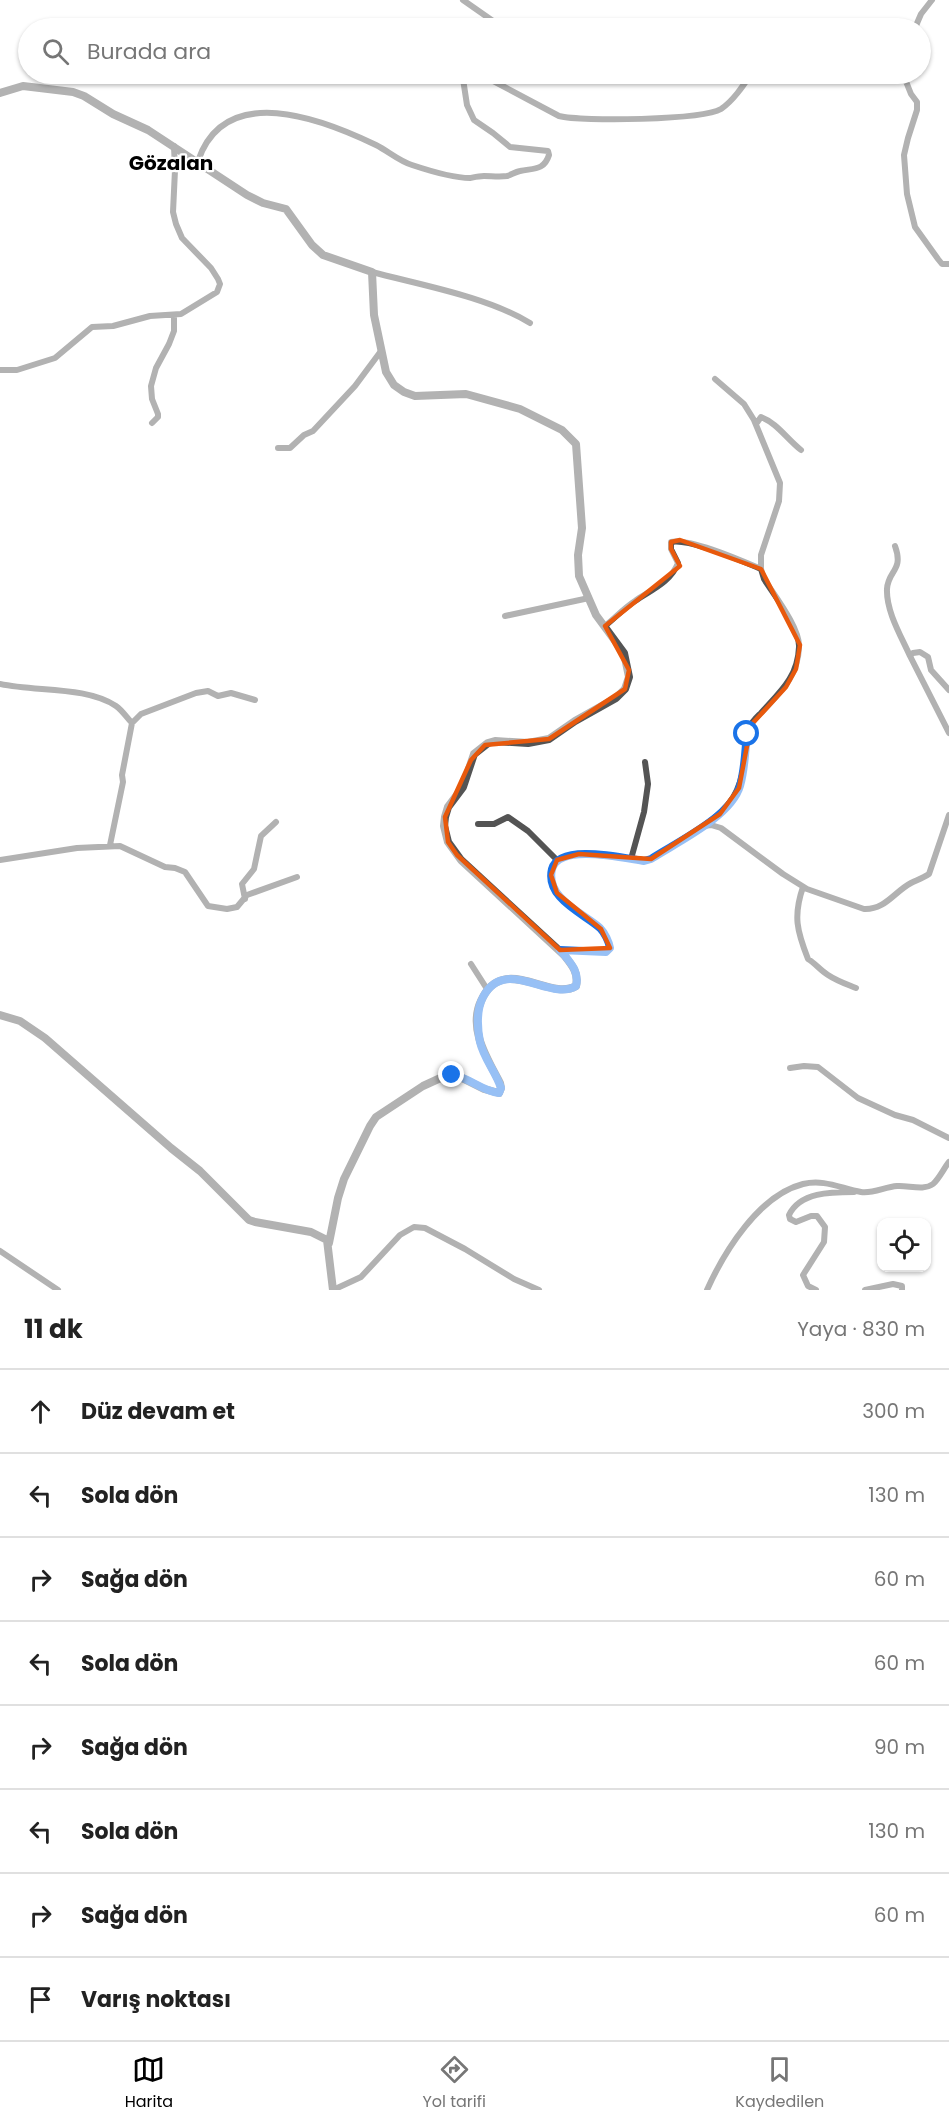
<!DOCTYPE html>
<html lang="tr">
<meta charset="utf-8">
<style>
:root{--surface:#fff;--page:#f2f2f2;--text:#222;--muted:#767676;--line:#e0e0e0;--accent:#000}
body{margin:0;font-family:Poppins,sans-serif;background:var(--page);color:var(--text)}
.controls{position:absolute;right:18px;bottom:18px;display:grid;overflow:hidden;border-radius:12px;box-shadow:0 2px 4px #0004}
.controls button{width:54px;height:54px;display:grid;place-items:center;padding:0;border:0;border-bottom:2px solid var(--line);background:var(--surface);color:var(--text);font:30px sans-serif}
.stop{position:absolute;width:18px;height:18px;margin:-14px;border:4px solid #1a73e8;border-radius:50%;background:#fff}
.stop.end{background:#1a73e8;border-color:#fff;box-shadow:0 2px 6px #0008}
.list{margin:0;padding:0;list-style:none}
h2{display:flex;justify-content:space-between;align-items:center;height:78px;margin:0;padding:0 24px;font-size:26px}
h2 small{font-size:20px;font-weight:400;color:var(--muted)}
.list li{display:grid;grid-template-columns:39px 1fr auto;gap:18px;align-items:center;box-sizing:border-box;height:84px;padding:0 24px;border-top:2px solid var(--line)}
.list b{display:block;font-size:22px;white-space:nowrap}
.list em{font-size:20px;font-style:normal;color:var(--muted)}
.icon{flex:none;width:33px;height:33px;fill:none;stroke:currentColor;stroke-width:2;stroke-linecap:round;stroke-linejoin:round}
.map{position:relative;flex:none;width:949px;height:1290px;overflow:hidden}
.search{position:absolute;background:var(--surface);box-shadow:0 2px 4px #0004;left:18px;right:18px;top:18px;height:66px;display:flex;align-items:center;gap:15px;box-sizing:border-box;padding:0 21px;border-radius:33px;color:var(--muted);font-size:22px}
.sheet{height:750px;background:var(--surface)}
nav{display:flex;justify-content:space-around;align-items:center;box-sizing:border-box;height:84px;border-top:2px solid var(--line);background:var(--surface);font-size:16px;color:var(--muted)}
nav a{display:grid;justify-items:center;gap:3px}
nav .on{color:var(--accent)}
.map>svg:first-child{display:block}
</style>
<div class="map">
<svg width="949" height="1290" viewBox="0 0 949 1290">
<rect width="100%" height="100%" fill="#fff"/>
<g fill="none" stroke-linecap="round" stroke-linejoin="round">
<!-- minor -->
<path stroke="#545454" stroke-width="6" d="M463,0L503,28
M915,28L921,14L932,0
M476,74H480L559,116C582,122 702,120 721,109C733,101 743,86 751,74
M903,74L911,94L917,102V110L908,138L904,155L907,194L915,227L938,259L942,264H949
M198,161C225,81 322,119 376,145C388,151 399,161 412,165C430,171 452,178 470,178C475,177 479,176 484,176C491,176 500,177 507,176C511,175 515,172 520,171C533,168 544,171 549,155L548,151L510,147L493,133L474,120L467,105L463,79L473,74
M372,272C421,285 488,297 530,323
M0,370H17L55,358L92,327L113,326L150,316L181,314L217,292L220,284L218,279L211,268L182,238L176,224L173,212L175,170L174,146
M152,423L158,417V414L152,399L151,386L156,368L169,344L174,331V315
M756,424L761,417C777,423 787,439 801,450
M278,448H290L304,435L313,431L355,386L381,351
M895,546C904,571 888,570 887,589C886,611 901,636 910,656
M505,616L589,598
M605,626C615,618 624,608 635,601C651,590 671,582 678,563L671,549V542C690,538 742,561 761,569
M0,684C36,692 86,686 116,706C122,710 127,718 132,723
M949,690L931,670L928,657L920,652L913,653L910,656L949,733
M478,824H494L508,817L528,831L557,860
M704,826C731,806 741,792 745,758C746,747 745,737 750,727C752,721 757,717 761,713C780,692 798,677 799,647C800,628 774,595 764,579L761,569V555L779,501L780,483L754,420L744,404L715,379
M110,845L123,782L122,775L132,723L141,714L196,693L208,691L218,696L231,693L255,700
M631,859L644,812L648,784L645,762
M0,860L77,848L120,846L165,867L175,868L185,872L208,906L227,909L237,907L247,895L297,877
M803,887C793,916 797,931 808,959C816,964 820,970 828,975C837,981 846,984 856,988
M245,899L242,884L254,869L261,836L276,822
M560,950L606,952L610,948C609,942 605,933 599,928C583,913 545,898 552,869C559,843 623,859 644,861L651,859L704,826L711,825L721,828L783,874L807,889L864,909C885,910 894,892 911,883C917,880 923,878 929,874L949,815
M471,964L487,989
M790,1068L804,1066L818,1067L858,1098L895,1115L913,1120L949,1138
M0,1251L58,1290
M333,1290L361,1277L400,1235L414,1227L425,1228L465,1249L514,1279L539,1290
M707,1290C724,1252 759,1195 803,1184C824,1179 840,1188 861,1192C872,1194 885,1187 897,1186C908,1185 924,1191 933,1184C939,1179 944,1168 949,1162
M816,1290L808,1286L803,1275L824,1242L825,1227L817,1216H811L796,1222L790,1219L789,1215C800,1192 831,1192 854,1192
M865,1290L893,1284L902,1286V1290"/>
<!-- tertiary -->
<path stroke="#545454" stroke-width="8" d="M0,93L23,86L73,92L84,96L113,114L148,130L247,195L263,203L286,209L312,245L323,255L372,272L374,315L386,372L394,385L404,392L415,396L466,394L520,409L562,430L576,444L582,528L578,555L579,576L596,615L624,653L629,677L625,689L616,698L575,721L549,739L528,743L495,741L488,743L474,754L463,787L448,807L445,817L444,826L448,842L461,860L564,955C572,965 579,973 576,986C549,1002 503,952 481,1001C468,1029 487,1058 500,1083L501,1088L499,1093L484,1089L460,1077L447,1075L423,1086L376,1117L370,1126L344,1179L338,1198L329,1243
M0,1015L20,1021L45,1038L171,1148L200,1171L249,1220L255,1222L311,1232L327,1240L333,1290"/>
</g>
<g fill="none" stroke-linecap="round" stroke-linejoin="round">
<!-- route -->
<path stroke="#1a73e8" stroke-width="8" d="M452,1075C469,1077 481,1091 499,1093L501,1088C496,1072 484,1059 480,1042C477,1026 476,1011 483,997C505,955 550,1002 576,986C580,971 569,961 560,950L606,952L610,948C609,942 605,933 600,928C583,913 545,898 552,869C559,843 623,858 644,861L651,859C677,842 731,817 740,786C745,769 745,751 747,734"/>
</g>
<!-- marked area -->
<path d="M0 0H949V1290H0ZM680,540L761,569L800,645L796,669L786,687L751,725L739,788L720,814L651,859L579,854L557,860L551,875L557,893L601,929L610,948L560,950L457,855L448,842L445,817L471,760L485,745L549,739L625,689L629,670L605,626L680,566L671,549V542Z" fill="#fff" fill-opacity=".55" fill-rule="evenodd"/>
<path fill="none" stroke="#e8590c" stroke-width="4.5" stroke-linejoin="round" d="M680,540L761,569L800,645L796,669L786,687L751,725L739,788L720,814L651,859L579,854L557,860L551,875L557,893L601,929L610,948L560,950L457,855L448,842L445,817L471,760L485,745L549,739L625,689L629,670L605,626L680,566L671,549V542Z"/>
<g text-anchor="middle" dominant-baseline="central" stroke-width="4.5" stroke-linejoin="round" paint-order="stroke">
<!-- quarter labels -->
<g font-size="20" font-weight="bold" fill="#000" stroke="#fff">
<text x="171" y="163">Gözalan</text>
</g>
</g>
</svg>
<div class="controls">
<button><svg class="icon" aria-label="locate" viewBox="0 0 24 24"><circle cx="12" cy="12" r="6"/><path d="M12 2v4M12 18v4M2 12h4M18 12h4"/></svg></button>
</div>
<div class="stop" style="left:747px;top:734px"></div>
<div class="stop end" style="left:452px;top:1075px"></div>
<div class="search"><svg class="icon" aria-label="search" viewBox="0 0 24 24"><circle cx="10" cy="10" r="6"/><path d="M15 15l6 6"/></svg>Burada ara</div>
</div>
<section class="sheet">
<h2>11 dk<small>Yaya · 830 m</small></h2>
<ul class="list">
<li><svg class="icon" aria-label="ahead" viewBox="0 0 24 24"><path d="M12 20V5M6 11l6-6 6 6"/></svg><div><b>Düz devam et</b></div><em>300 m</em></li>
<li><svg class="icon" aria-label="left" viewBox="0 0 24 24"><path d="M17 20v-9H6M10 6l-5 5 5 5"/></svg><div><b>Sola dön</b></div><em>130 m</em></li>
<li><svg class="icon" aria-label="right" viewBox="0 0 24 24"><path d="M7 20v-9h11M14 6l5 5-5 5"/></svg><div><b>Sağa dön</b></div><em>60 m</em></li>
<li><svg class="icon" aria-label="left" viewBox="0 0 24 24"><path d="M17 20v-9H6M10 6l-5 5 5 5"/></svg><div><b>Sola dön</b></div><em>60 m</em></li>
<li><svg class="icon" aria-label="right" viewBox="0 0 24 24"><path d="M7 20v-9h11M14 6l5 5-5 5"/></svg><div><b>Sağa dön</b></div><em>90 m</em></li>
<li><svg class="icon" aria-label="left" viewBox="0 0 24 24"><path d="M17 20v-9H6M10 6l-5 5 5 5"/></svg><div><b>Sola dön</b></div><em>130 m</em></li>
<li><svg class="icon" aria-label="right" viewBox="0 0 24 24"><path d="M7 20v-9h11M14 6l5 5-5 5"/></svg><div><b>Sağa dön</b></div><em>60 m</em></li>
<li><svg class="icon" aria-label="arrive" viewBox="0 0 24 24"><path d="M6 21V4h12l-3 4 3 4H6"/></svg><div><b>Varış noktası</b></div></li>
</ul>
</section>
<nav>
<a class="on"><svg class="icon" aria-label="map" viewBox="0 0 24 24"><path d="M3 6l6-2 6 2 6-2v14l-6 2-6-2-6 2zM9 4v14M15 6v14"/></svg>Harita</a>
<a><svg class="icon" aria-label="directions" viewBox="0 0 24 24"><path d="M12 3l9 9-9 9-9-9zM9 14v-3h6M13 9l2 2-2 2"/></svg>Yol tarifi</a>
<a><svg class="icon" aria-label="saved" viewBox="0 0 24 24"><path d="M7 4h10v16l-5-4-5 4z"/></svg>Kaydedilen</a>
</nav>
